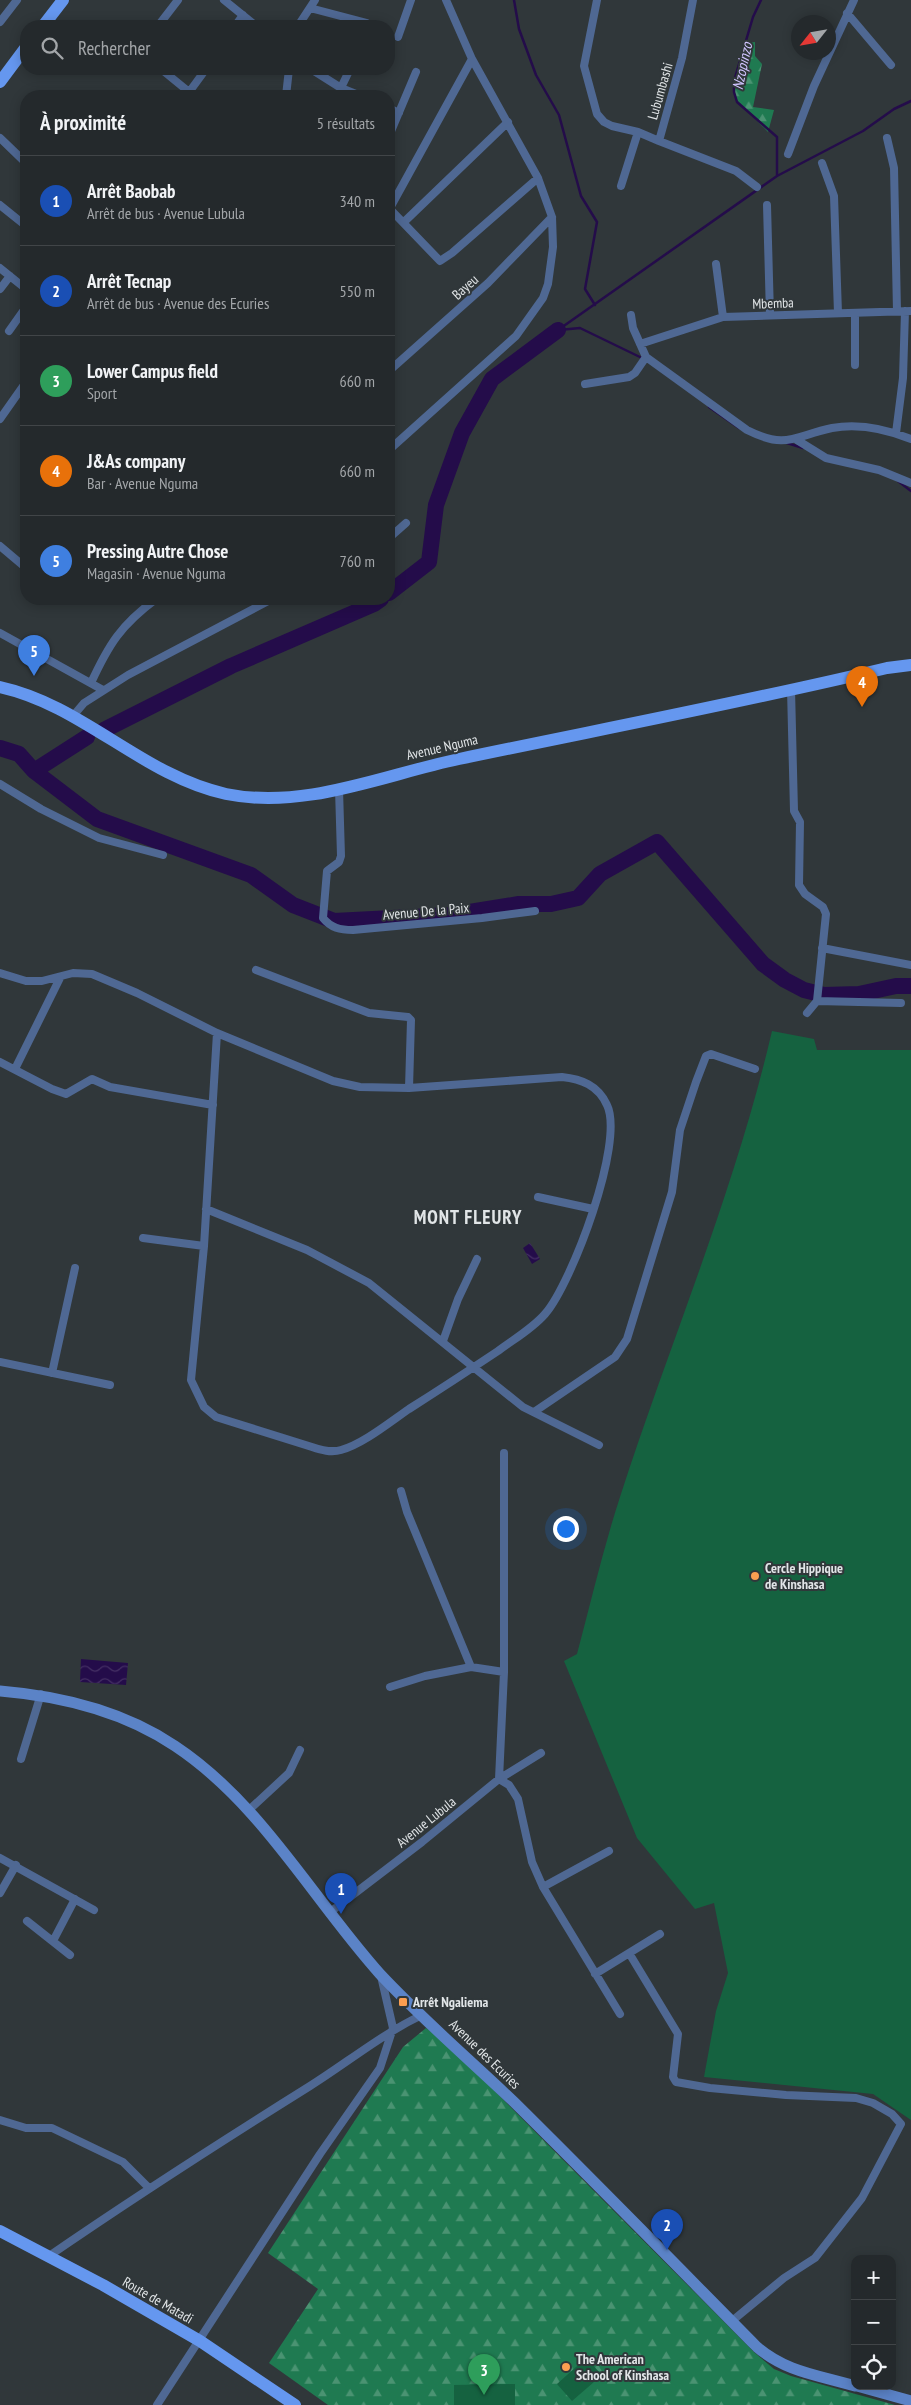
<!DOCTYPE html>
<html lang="fr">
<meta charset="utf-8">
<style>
:root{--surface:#24292c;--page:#303538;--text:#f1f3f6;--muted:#a3a6a9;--line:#414548;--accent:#ea580c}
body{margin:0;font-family:"PT Sans Narrow",sans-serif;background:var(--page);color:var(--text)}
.controls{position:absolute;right:15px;bottom:15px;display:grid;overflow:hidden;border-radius:10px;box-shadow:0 2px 12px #0003}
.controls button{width:45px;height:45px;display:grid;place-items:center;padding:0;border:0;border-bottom:1px solid var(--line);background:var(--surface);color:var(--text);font:25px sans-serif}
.compass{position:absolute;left:791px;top:15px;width:45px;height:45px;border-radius:50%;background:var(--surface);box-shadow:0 2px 12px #0003;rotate:239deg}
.you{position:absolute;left:565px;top:1528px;width:18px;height:18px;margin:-12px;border:4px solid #fff;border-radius:50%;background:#1a73e8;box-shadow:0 0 0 8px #1a73e833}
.badge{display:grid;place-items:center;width:32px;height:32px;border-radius:50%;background:var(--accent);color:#fff;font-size:16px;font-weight:700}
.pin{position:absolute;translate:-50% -41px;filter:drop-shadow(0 1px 2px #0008)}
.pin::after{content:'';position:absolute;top:26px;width:18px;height:15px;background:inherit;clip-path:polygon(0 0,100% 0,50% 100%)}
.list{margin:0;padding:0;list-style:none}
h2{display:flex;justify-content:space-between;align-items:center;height:65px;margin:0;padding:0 20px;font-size:21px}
h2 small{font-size:16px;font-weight:400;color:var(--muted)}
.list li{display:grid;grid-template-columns:32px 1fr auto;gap:15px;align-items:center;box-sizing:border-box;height:90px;padding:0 20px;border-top:1px solid var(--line)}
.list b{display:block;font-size:19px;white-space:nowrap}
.list p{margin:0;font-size:16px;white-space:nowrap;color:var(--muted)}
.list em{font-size:16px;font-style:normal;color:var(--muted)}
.icon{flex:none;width:28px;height:28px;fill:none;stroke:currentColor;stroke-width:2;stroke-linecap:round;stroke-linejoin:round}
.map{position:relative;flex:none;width:911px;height:2405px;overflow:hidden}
.search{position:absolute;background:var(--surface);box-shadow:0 2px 12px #0003;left:20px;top:20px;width:375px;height:55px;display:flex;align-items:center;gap:12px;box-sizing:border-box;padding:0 18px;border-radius:20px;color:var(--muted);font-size:19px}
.panel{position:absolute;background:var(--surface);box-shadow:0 2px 12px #0003;left:20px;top:90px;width:375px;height:515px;border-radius:20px}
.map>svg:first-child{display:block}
</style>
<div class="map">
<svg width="911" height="2405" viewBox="0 0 911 2405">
<defs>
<pattern id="forest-firs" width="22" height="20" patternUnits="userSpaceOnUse" patternTransform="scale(1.25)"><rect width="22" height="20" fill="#1f7a51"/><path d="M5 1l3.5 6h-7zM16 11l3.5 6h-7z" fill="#4a9372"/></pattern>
<pattern id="water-waves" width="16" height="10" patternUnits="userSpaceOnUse" patternTransform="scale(1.25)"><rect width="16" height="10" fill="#240c4a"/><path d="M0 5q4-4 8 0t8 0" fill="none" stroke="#442f64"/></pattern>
</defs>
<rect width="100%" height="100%" fill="#30373a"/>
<!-- forest -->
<path fill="url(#forest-firs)" d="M755,42V56L762,64L753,107L774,110L768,132L735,98L734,85L748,43Z
M426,2028L450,2046L755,2353L774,2369L791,2376L895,2405H328L269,2363L318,2289L268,2253L403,2047Z"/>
<!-- pitch -->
<path fill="#156240" d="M772,1031L814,1039L817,1050H911V2120L873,2094L704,2077L716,2011L728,1973L714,1903L695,1909L637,1838L564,1661L577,1654C591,1602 603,1549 620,1497C670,1342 735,1191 772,1031Z
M586,2358L602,2375L572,2401L557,2384Z
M515,2384V2405H454V2385Z"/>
<!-- water -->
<path fill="url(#water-waves)" d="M530,1243L540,1259L532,1264L523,1248Z
M81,1659L128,1663L126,1685L80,1682Z"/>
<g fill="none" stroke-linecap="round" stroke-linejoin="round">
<!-- stream -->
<path stroke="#240c4a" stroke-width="2.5" d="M514,0L519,29L536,75L559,115L581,196L597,222L585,289L595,305
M761,0L753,17L734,81V92L737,102L777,137V176
M558,330L777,176L863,131L894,109L911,101
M559,330L580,328L644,359
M709,407L739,428
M787,443L803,448
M898,481L911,491"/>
<!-- river -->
<path stroke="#240c4a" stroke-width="16" d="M389,593L429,562L436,505L462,433L492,379L558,330
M104,730L231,666L374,604L381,599
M0,748L19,754L34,771L97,819L251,875L293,905L334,921L451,915L519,904H551L578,898L600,874L657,842L763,964L785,980L804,990L824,995L859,994L896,986H911
M34,771L87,737"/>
<!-- street -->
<path stroke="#4f6893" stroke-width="8" d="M224,0L256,26
M597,0L584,66L597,114L604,122L612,126L638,132L659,141
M693,0L682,58L659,141L736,171L757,187
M310,8L367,23L370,26
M847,13L891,65
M0,22L17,0
M158,26L178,0
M235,26L243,15
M298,26L315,0
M398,37L411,0
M161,69L194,96
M311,69L341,88L361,96
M187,95L206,69
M286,96L289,69
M337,96L350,69
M389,108L399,113
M389,136L416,72
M0,138L26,163
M887,138L894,168L897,311
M788,154L814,86L854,0
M822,163L834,196L838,313
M621,186L638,132
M0,205L26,226
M767,205L770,315
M389,208L440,261L452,253L538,178
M390,208L472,59
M404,222L508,122
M716,264L723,317
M0,268L26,289
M0,289L10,276
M855,313V365
M631,315L633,328L646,357L747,430C787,450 794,436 832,428C859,423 886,429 911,439
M9,331L26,307
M640,344L723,317L911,311
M389,371L488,283L552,217
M585,384L629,377L635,373L646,357
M0,419L26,382
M896,433L903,378L905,311
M797,440L826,458L879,470L911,483
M389,450L516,336L543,298L548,284L553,247L552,217L538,178L472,59L446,0
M389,538L406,523
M0,546L26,568
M0,633L103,690
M91,683C109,644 121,625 156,599
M791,689L794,811L800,822L799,885L805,894L823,907L826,914L817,1001L807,1013
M73,716L84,703L128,675L272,599
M0,784L41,809L99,838L163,855
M339,789L341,856L339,862L327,871L323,918C331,928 340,930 353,930L482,918L535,911
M822,948L911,965
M256,970L369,1013L408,1017L411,1020L409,1088
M0,973L26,981H42L73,973L92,974L137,993L217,1033L333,1081L360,1087L409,1088L562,1077C581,1079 598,1085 607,1105C625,1142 572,1283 545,1314C532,1329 514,1339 498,1351C468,1371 439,1390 409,1409C390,1422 363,1444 341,1450C331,1453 321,1450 312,1447L216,1417L204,1407L191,1380L204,1246L217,1033
M817,1001L901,1003
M0,1062L52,1089L66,1094L92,1079L110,1087L213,1105
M15,1069L60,978
M538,1197L593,1209
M206,1209L307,1250L369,1283L523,1407L599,1445
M143,1238L204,1246
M443,1341L458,1299L477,1259
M0,1362L110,1385
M52,1373L75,1268
M534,1412L615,1357L627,1339L672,1192L680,1130L696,1082L706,1056L711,1054L755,1069
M504,1453V1672L499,1779L509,1785L518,1799L532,1862L543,1887L620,2014
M401,1491L407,1512L471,1667L504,1672
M390,1687L425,1676L471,1667
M21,1759L41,1694
M249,1810L289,1773L300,1750
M0,1858L94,1910
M543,1887L609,1851
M0,1893L16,1865
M329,1913L422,1842L499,1779L541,1753
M27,1921L70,1955
M53,1941L75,1899
M629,1953L678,2034L673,2077L676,2082L710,2088L786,2095L856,2098L873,2103L892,2114L901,2124L862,2198L815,2258L784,2278L732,2321
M595,1974L660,1934
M0,2120L26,2128H52L123,2162L149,2188
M49,2256C135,2197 222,2141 310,2086C348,2062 382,2034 422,2015
M157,2405L320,2154L380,2068L393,2028L381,1976"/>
<!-- secondary -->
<path stroke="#5b83c7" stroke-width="11" d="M0,1691C61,1696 123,1711 175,1746C261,1803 312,1898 380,1974C422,2019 470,2060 514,2102C596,2183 676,2265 757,2347C786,2372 818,2375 855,2386
M857,2386L911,2401"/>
<!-- primary -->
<path stroke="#6597ef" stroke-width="12" d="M43,26L63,0
M0,82L26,47
M0,687C83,705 143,776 226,794C305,810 383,775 459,759C602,729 745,702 887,668L911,665
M0,2231L103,2285L200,2341L295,2405"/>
</g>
<!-- markers -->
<g fill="#fb9e51" stroke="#30373a" stroke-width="2">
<circle cx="755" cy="1576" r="5"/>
<rect x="398" y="1997" width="10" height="10" rx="2.5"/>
<circle cx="566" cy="2367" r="5"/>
</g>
<g text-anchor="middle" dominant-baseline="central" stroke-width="4" stroke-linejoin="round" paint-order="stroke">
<!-- street labels -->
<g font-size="14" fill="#e1e5e7" stroke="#30373a">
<text transform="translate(660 91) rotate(-74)">Lubumbashi</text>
<text transform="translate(465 287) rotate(-42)">Bayeu</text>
<text transform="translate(773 303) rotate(-2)">Mbemba</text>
<text transform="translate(442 747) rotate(-13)">Avenue Nguma</text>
<text transform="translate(426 911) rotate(-5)">Avenue De la Paix</text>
<text transform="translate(426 1822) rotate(-39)">Avenue Lubula</text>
<text transform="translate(485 2054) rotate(44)">Avenue des Ecuries</text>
<text transform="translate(158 2300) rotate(30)">Route de Matadi</text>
</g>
<!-- poi labels -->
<g font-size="14" font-weight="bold" fill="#e1e5e7" stroke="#30373a" text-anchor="start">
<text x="765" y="1568">Cercle Hippique<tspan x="765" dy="16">de Kinshasa</tspan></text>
<text x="413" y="2002">Arrêt Ngaliema</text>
<text x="576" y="2359">The American<tspan x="576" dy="16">School of Kinshasa</tspan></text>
</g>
<!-- water labels -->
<g font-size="15" font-style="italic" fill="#d1c4ff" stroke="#30373a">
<text transform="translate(742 66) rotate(-78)">Nzopinzo</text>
</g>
<!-- district labels -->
<g font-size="19" font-weight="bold" letter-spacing="1" fill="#e1e5e7" stroke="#30373a">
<text x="468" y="1217">MONT FLEURY</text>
</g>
</g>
</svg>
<div class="controls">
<button>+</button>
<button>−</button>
<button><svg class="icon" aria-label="locate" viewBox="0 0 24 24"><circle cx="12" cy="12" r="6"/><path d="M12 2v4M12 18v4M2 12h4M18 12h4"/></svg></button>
</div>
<svg class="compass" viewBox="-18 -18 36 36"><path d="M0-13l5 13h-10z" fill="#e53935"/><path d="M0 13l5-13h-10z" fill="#a3a6a9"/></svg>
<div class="you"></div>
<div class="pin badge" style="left:341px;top:1914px;background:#1a4fb4">1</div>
<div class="pin badge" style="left:667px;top:2250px;background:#1a4fb4">2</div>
<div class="pin badge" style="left:484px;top:2395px;background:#2e9e5b">3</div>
<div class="pin badge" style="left:862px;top:707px;background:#e8710a">4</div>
<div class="pin badge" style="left:34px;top:676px;background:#3f7fe0">5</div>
<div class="search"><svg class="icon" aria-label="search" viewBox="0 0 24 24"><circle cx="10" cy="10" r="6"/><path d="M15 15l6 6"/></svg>Rechercher</div>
<section class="panel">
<h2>À proximité<small>5 résultats</small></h2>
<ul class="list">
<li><span class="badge" style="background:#1a4fb4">1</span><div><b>Arrêt Baobab</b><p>Arrêt de bus · Avenue Lubula</p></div><em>340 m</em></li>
<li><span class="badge" style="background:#1a4fb4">2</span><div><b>Arrêt Tecnap</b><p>Arrêt de bus · Avenue des Ecuries</p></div><em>550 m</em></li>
<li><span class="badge" style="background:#2e9e5b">3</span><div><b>Lower Campus field</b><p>Sport</p></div><em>660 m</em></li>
<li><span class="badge" style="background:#e8710a">4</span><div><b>J&amp;As company</b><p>Bar · Avenue Nguma</p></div><em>660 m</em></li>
<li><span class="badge" style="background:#3f7fe0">5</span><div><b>Pressing Autre Chose</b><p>Magasin · Avenue Nguma</p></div><em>760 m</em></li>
</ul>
</section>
</div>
